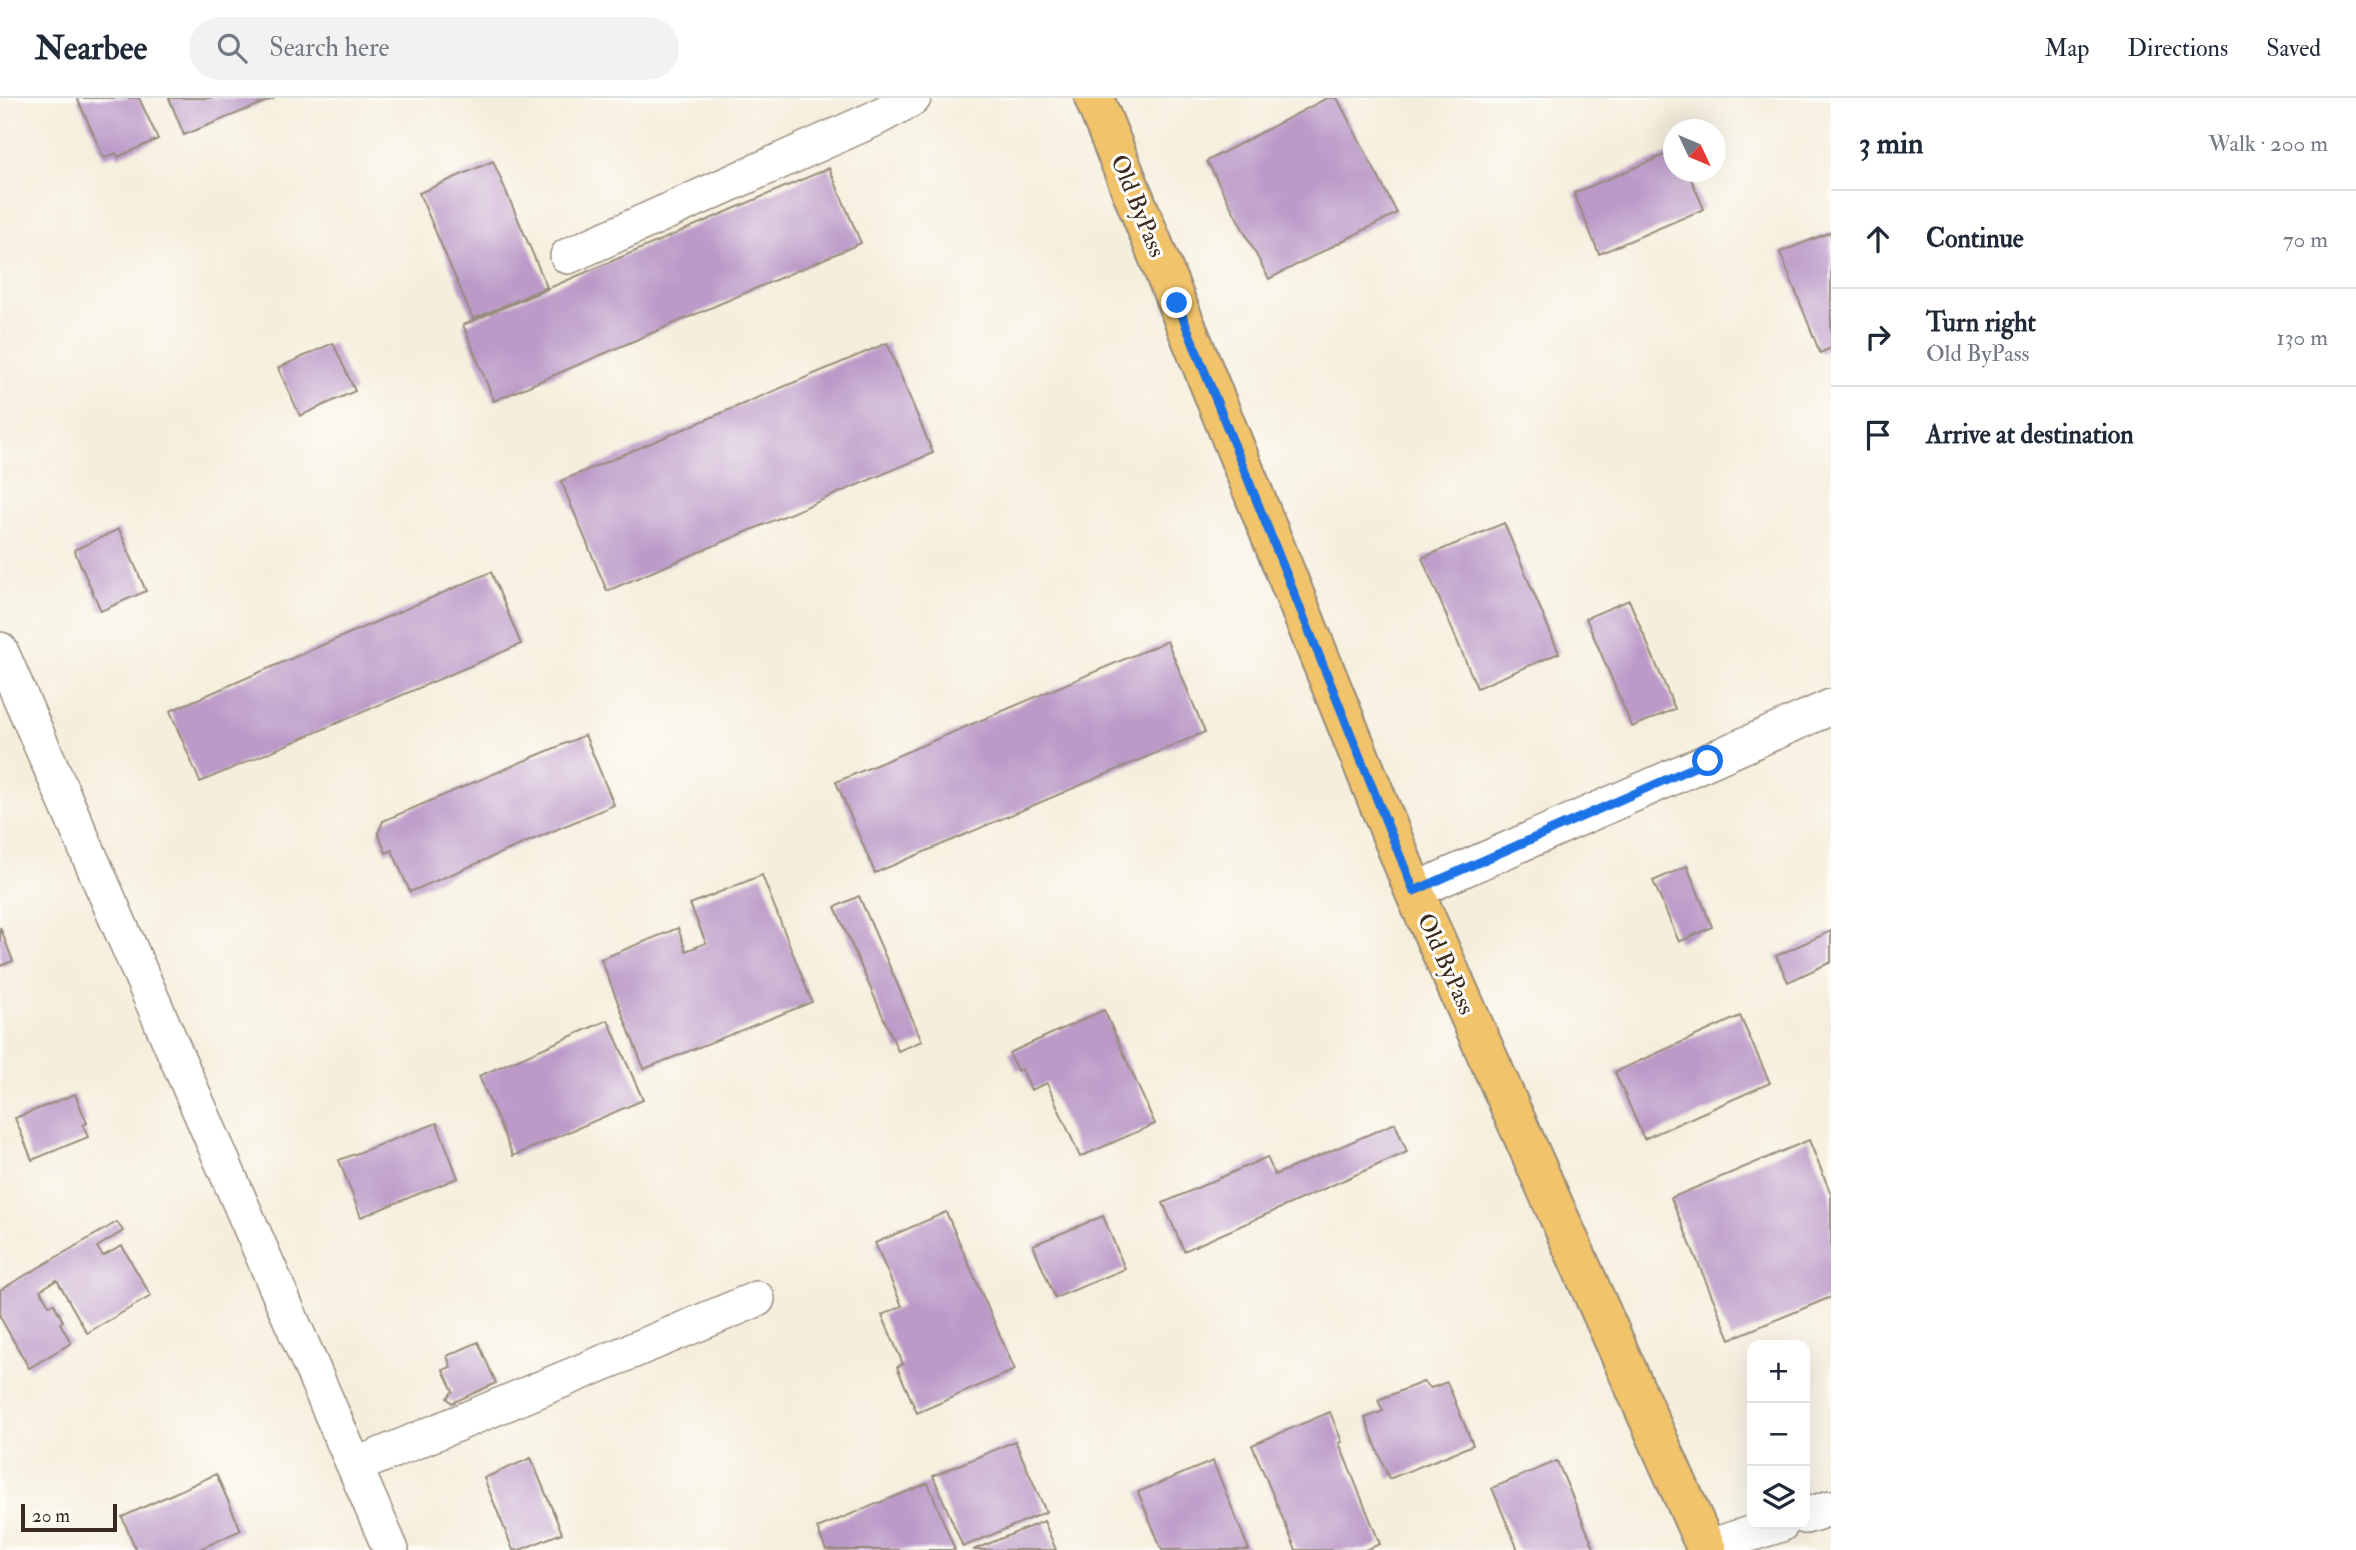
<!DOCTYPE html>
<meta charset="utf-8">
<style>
:root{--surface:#fff;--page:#f2f2f3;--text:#1f2937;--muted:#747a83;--line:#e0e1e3}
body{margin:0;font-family:"IM FELL Double Pica",serif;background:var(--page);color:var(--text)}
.controls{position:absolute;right:21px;bottom:21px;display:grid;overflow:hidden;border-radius:14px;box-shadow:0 7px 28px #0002}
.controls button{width:63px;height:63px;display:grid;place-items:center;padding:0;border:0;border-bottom:2px solid var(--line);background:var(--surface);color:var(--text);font:35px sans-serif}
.compass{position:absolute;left:1663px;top:21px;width:63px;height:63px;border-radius:50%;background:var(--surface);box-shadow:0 7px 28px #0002;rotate:134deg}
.scale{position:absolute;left:21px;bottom:18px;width:96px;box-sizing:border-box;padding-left:7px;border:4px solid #3b2a1e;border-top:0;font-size:19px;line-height:24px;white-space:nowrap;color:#3b2a1e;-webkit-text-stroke:5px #fdfcf7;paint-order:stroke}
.stop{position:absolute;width:21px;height:21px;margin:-16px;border:5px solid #1a73e8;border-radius:50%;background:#fff}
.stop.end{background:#1a73e8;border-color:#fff;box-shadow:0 2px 7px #0008}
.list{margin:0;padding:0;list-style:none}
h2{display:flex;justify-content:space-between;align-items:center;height:91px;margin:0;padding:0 28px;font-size:30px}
h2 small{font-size:23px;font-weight:400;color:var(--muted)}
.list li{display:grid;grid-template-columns:46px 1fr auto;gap:21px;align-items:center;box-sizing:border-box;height:98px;padding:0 28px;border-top:2px solid var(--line)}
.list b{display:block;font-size:26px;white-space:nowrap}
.list p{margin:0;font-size:23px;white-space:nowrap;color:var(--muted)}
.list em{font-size:23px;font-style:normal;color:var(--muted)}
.icon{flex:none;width:38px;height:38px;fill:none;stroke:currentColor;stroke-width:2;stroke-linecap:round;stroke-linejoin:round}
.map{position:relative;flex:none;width:1831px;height:1452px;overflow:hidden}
header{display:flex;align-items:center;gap:42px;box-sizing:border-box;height:98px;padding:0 35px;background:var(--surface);border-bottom:2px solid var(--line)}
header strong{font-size:33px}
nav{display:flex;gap:38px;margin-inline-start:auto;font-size:24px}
.search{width:490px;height:63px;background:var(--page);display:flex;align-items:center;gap:18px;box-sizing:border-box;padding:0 24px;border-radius:38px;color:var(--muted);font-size:26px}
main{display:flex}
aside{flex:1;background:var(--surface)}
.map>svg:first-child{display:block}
</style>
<header>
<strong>Nearbee</strong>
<div class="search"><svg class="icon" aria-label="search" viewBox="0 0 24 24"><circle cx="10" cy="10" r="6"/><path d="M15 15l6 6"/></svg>Search here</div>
<nav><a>Map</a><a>Directions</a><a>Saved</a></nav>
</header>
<main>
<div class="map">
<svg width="1831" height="1452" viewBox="0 0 1831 1452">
<rect width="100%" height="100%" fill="#fdfcf7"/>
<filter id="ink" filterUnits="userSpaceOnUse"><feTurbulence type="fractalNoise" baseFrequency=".0143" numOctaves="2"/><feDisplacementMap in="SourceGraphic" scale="14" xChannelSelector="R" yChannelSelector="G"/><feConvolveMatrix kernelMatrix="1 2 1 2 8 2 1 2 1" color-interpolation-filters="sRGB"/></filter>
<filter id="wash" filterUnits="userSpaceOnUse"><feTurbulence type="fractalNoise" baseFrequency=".00686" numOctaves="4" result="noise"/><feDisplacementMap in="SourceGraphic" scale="28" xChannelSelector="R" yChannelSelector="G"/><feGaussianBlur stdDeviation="1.57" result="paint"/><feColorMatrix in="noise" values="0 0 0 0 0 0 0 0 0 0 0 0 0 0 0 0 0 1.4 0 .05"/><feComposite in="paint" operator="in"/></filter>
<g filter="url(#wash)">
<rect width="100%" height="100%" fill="#f5eedc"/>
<g id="blocks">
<!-- building -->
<path fill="#bb9ac8" d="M77,0H139L158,41L118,59L116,55L104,60Z
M169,0H275L184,37Z
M1327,0H1337L1397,115L1269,181L1207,63Z
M1674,53V74H1688L1704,111L1599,156L1574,95Z
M493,63L547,189L473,221L419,95Z
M829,70L861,145L494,303L463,227Z
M1831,134V250L1820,255L1780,154Z
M333,245L355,293L300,318L278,270Z
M887,245L933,355L607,493L561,383Z
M1504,425L1559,555L1477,590L1422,460Z
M119,431L146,493L101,513L74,452Z
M491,474L521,546L200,684L170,613Z
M1629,502L1675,611L1632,629L1586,520Z
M1167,543L1205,634L875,775L836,684Z
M585,637L614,707L410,794L392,752L386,755L378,735L383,723Z
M1687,768L1712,829L1679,844L1653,783Z
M762,777L812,904L644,971L601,861L678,830L686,853L706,845L690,806Z
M859,798L922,943L898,953L835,809Z
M0,829L13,863L0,868Z
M1831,833V864L1788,884L1776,858Z
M1104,912L1155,1026L1080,1059L1047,985L1031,992L1022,971L1017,973L1009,955Z
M1740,918L1770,985L1644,1041L1615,974Z
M608,922L643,1002L513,1058L479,978Z
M75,996L87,1025L83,1027L88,1039L32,1062L15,1020Z
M437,1025L458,1080L361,1119L339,1062Z
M1395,1025L1407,1054L1184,1153L1163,1105L1267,1059L1275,1077Z
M1809,1042L1831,1096V1199L1730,1241L1671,1100Z
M946,1114L1015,1272L917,1315L897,1269L903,1266L882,1217L902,1208L875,1145Z
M1103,1118L1125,1171L1055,1200L1033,1147Z
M117,1124L123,1133L97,1149L103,1158L122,1148L151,1198L87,1235L57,1182L40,1192L49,1207L54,1206L63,1223L60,1225L71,1245L29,1270L0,1219V1192Z
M478,1244L496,1285L452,1305L447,1300L453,1293L443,1272L451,1269L447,1258Z
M1423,1284L1431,1290L1447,1284L1473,1347L1389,1381L1365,1320L1383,1313L1378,1302Z
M1330,1314L1342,1344L1339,1345L1380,1446L1365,1452H1296L1252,1347Z
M1015,1343L1046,1414L963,1449L933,1378Z
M531,1360L562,1435L520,1452H513L484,1380Z
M1213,1363L1249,1452H1162L1138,1394Z
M1557,1363L1595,1452H1518L1492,1390Z
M216,1376L241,1432L198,1452H136L122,1419Z
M928,1385L955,1452H826L817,1430Z
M1044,1423L1056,1452H973Z"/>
</g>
</g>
<g filter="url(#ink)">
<use href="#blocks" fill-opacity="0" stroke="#988c7d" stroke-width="2"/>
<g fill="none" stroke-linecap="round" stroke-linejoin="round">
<defs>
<path id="minor" d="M568,158L874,21L913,0
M0,552L391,1452
M1414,793L1831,609
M355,1368L757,1201
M1805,1418L1831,1410
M1706,1450L1781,1426"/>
<path id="major" d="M1094,0L1414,793L1707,1452"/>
</defs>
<!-- minor casing -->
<use href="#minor" stroke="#988c7d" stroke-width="38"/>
<!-- major casing -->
<use href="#major" stroke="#988c7d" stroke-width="42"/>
<!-- minor -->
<use href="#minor" stroke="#fff" stroke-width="35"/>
<!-- major -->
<use href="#major" stroke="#f1c36a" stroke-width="38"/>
</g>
</g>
<g fill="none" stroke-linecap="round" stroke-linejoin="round" filter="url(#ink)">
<!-- route -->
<path stroke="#1a73e8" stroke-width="9" d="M1177,205L1414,793L1708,663"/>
</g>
<g text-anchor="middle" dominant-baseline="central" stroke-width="6" stroke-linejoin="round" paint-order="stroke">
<!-- street labels -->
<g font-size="24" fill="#3b2a1e" stroke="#fdfcf7">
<text transform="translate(1138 108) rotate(68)">Old ByPass</text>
<text transform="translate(1446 866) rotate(66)">Old ByPass</text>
</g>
</g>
</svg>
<div class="controls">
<button>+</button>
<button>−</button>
<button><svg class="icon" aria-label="layers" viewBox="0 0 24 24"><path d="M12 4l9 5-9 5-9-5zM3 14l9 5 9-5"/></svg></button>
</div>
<svg class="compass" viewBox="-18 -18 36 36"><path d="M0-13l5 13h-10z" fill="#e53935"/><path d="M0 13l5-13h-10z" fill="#747a83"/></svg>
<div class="scale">20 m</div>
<div class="stop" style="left:1708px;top:663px"></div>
<div class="stop end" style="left:1177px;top:205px"></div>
</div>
<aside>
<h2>3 min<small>Walk · 200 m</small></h2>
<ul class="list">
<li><svg class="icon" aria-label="ahead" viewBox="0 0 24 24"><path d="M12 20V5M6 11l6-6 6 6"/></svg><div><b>Continue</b></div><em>70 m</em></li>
<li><svg class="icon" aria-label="right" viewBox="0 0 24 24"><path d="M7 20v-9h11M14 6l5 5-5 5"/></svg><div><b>Turn right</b><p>Old ByPass</p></div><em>130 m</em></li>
<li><svg class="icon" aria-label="arrive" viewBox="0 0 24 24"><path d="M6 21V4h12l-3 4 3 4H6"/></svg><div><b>Arrive at destination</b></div></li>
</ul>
</aside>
</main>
